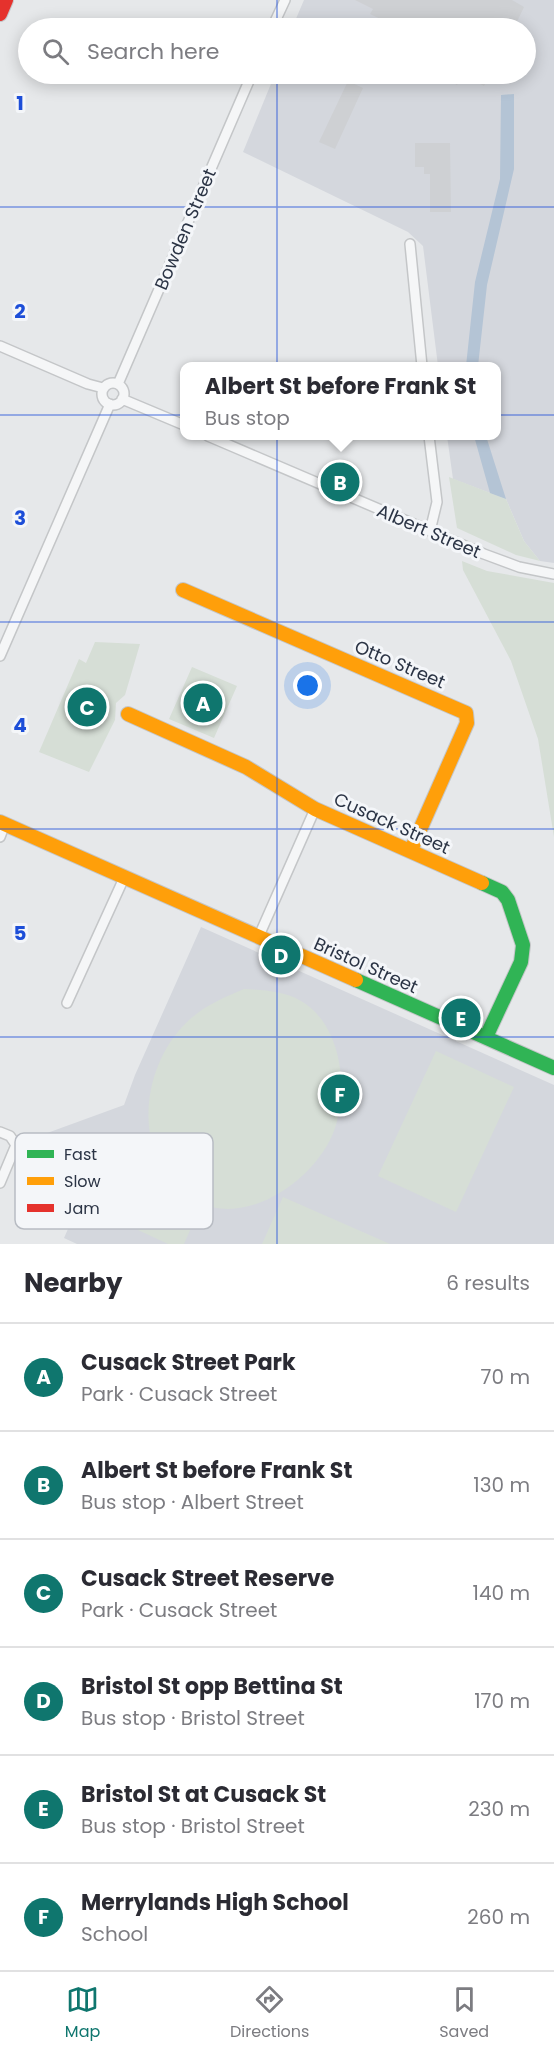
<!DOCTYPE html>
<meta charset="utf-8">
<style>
:root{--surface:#fff;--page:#f2f2f3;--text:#2b2b33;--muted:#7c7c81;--line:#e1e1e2;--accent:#0f766e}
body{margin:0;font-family:Poppins,sans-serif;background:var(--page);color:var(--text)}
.you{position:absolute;left:308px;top:686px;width:21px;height:21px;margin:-15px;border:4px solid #fff;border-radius:50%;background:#1a73e8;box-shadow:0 0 0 9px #1a73e833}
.badge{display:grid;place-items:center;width:39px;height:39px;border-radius:50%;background:var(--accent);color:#fff;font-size:20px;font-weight:700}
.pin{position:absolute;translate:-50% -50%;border:3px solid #fff;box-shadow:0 2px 6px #0006}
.popup{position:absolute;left:180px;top:362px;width:321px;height:78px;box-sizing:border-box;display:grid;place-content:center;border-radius:12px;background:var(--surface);filter:drop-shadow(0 2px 4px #0005);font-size:20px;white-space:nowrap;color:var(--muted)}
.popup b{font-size:22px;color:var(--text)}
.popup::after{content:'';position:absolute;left:50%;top:100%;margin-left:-12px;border:12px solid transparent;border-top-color:var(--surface)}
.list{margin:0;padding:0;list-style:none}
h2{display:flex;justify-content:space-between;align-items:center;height:78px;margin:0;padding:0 24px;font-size:26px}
h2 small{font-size:20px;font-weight:400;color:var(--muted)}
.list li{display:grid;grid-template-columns:39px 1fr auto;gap:18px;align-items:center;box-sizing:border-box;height:108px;padding:0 24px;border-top:2px solid var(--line)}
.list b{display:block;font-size:22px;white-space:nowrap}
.list p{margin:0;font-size:20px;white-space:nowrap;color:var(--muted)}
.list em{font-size:20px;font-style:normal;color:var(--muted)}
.icon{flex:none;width:33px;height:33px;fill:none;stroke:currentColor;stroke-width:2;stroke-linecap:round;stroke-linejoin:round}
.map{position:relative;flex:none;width:554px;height:1244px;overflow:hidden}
.search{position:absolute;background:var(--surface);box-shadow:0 3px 15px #0003;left:18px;right:18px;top:18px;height:66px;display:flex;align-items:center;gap:15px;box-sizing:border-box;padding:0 21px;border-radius:33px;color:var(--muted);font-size:22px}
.sheet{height:726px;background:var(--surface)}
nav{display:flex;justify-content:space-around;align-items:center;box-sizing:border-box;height:84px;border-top:2px solid var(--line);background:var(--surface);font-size:16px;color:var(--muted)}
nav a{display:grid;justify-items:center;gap:3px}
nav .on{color:var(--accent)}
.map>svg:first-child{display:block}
</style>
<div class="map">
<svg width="554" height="1244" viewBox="0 0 554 1244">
<rect width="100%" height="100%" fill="#e6e8ea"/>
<!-- built -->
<path fill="#d4d7dd" d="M304,0H554V563L540,561L524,541L506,499L453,479L447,436H496V366H438L423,246L408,232L243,152L275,74H526V28H292Z
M201,927L554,1085V1244H77L64,1238L91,1177L29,1151L33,1135L37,1133L39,1136L124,1105L135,1075Z"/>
<!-- green -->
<path fill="#d6ded6" d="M449,477L506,499L524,541L540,561L516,555L457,528Z
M462,561L487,571L554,583V837L538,739L511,661L463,570Z
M95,642L140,644L125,695L116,703L115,720L89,772L39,752L79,659L86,663Z
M192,667L237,686L214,738L169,719Z
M244,989C263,990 284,991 301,1001C341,1024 349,1088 335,1128C319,1176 250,1228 198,1202C131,1168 137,1071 186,1023C203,1006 223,998 244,989Z
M436,1051L514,1087L456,1212L378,1176Z
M283,1197L390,1244H262Z
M148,1208L191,1228L184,1244H168L138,1230Z"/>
<!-- water -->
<path fill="#b4c4d5" d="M514,94V169L487,285L478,366H466L475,282L500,179L501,95Z
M474,436H486L506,499L490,493Z"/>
<!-- building -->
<path fill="#ced0d3" d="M355,0H512L524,7L514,28H399L370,14L373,9Z
M437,74H490L484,86L463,75L457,85Z
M348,81L363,88L335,149L319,142Z
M415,143H450L451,212H430V174H424V167H415Z"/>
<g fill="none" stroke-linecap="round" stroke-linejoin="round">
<defs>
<path id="street" d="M272,28L285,0
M410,244L422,366
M0,346L88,384L103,388
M102 394a11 11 0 1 1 22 0a11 11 0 1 1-22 0Z
M118,384L252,74
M122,399L184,425
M208,436L484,554L519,567L554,574
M429,436L437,502L430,531
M0,656L110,404
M0,837L5,824
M258,938L315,809
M67,1003L124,878
M0,1132L10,1136L16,1145L0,1183"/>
<path id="fast" d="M482,883L502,892L508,900L523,945L521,962L486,1037
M356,980L554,1068"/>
<path id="slow" d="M183,590L466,713L467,723L411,850
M128,714L246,767L315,809L482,883
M0,822L356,980"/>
<path id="jam" d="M0,14L6,0"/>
</defs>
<!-- street casing -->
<use href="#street" stroke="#c4c6c8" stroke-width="12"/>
<!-- fast casing -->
<use href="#fast" stroke="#c4c6c8" stroke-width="16"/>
<!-- slow casing -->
<use href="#slow" stroke="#c4c6c8" stroke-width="16"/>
<!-- jam casing -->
<use href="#jam" stroke="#c4c6c8" stroke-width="16"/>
<!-- street -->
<use href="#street" stroke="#f5f6f7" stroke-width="9"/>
<!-- fast -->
<use href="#fast" stroke="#30b455" stroke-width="14"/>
<!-- slow -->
<use href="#slow" stroke="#ff9f0a" stroke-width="14"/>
<!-- jam -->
<use href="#jam" stroke="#e5322d" stroke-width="14"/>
</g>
<!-- grid -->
<path fill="none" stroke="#1d4ed8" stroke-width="1.5" stroke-opacity="0.55" d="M277,0V28M277,74V1244M0,207H554M0,415H554M0,622H554M0,829H554M0,1037H554"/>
<g text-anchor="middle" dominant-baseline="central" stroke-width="6" stroke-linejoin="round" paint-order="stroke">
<!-- street labels -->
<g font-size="18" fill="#2b3445" stroke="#f4f6f9">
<text transform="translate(185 229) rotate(-67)">Bowden Street</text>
<text transform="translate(429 531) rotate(23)">Albert Street</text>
<text transform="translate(400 664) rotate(23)">Otto Street</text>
<text transform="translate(392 823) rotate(24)">Cusack Street</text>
<text transform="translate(366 965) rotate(24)">Bristol Street</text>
</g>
</g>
<!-- legend -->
<rect x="15" y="1133" width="198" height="96" rx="9" fill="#f4f6f9" stroke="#b8bcc3" stroke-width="1.5"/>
<rect x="27" y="1150" width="27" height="8" fill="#30b455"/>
<rect x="27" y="1177" width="27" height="8" fill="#ff9f0a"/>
<rect x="27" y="1204" width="27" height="8" fill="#e5322d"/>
<g font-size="16" fill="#2b3445">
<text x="64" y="1160">Fast</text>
<text x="64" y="1187">Slow</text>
<text x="64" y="1214">Jam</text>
</g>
<g font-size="20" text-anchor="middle" font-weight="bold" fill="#1d4ed8" stroke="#f4f6f9" stroke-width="6" stroke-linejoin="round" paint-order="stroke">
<text x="20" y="110">1</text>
<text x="20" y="318">2</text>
<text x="20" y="525">3</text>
<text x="20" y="732">4</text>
<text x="20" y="940">5</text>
</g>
</svg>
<div class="you"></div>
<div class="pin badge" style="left:203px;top:703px">A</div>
<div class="pin badge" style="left:340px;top:482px">B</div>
<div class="popup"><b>Albert St before Frank St</b>Bus stop</div>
<div class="pin badge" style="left:87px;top:707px">C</div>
<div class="pin badge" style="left:281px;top:955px">D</div>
<div class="pin badge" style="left:461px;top:1018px">E</div>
<div class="pin badge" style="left:340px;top:1094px">F</div>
<div class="search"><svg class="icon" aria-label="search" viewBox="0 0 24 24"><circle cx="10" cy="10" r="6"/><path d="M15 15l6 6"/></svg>Search here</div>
</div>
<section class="sheet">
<h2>Nearby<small>6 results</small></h2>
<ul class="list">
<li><span class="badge">A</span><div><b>Cusack Street Park</b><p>Park · Cusack Street</p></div><em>70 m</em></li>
<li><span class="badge">B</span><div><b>Albert St before Frank St</b><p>Bus stop · Albert Street</p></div><em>130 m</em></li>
<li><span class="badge">C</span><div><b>Cusack Street Reserve</b><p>Park · Cusack Street</p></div><em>140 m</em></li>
<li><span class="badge">D</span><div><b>Bristol St opp Bettina St</b><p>Bus stop · Bristol Street</p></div><em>170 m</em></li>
<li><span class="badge">E</span><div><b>Bristol St at Cusack St</b><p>Bus stop · Bristol Street</p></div><em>230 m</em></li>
<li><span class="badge">F</span><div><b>Merrylands High School</b><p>School</p></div><em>260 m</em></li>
</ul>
</section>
<nav>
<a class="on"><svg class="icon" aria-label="map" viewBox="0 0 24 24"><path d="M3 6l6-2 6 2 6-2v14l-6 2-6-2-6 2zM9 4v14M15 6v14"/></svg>Map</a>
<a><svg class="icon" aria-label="directions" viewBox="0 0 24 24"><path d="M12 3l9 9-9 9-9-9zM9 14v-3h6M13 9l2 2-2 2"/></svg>Directions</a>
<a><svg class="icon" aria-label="saved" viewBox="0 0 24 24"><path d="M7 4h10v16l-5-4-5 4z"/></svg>Saved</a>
</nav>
